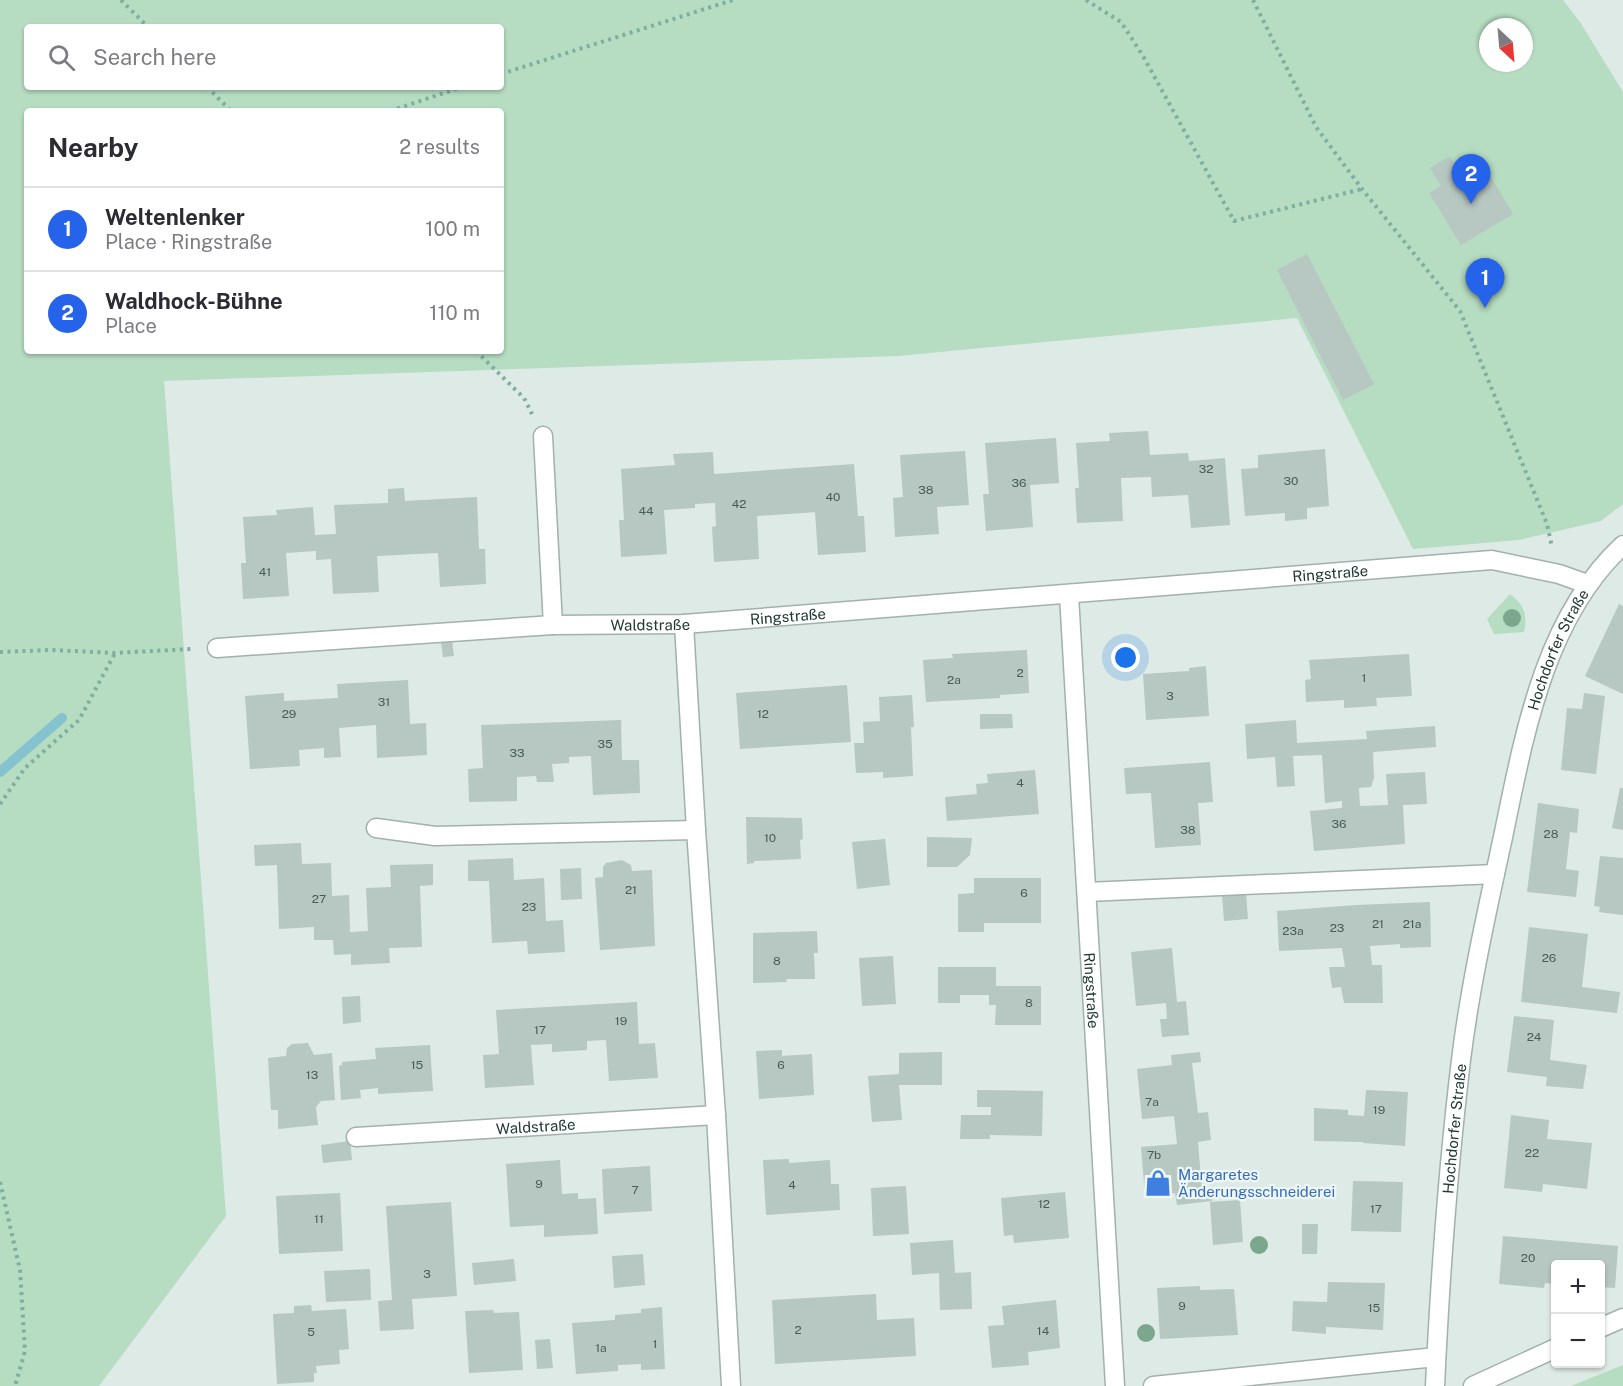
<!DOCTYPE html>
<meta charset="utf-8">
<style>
:root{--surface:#fff;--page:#f2f2f3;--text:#2b2b33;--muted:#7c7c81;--line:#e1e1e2;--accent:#2563eb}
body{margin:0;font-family:"Public Sans",sans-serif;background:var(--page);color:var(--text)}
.controls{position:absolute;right:18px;bottom:18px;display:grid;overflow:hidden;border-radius:6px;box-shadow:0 2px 4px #0004}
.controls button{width:54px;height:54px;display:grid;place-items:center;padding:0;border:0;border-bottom:2px solid var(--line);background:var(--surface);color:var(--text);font:30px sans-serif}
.compass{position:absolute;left:1479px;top:18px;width:54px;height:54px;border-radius:50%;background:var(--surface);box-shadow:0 2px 4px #0004;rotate:154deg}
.you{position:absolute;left:1126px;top:658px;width:21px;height:21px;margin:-15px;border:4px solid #fff;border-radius:50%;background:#1a73e8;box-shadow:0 0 0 9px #1a73e833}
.badge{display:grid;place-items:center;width:39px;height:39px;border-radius:50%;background:var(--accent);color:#fff;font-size:20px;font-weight:700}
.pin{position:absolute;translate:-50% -50px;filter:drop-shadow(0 2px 3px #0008)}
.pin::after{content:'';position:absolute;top:32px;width:21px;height:18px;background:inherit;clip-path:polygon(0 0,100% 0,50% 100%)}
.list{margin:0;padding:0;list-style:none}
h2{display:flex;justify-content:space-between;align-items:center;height:78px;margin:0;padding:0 24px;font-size:26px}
h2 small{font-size:20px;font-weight:400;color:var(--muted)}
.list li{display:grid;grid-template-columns:39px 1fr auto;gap:18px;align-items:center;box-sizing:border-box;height:84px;padding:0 24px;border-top:2px solid var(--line)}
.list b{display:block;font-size:22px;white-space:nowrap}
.list p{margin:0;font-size:20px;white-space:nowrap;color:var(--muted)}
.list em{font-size:20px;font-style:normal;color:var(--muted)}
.icon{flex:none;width:33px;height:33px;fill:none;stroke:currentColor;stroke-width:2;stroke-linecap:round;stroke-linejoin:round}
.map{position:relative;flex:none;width:1623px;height:1386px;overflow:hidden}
.search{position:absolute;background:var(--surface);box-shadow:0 2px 4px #0004;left:24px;top:24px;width:480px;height:66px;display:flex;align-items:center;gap:15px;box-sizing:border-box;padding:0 21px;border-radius:6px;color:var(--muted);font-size:22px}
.panel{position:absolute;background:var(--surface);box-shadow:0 2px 4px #0004;left:24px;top:108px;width:480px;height:246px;border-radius:6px}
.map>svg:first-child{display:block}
</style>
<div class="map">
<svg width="1623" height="1386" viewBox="0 0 1623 1386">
<rect width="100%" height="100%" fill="#deeae5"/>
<!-- green -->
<path fill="#b6dcc1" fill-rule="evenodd" d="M0,0H1563L1580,22L1623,92V504L1601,521L1519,540L1413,549L1297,318L898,356L164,381L226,1216L99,1386H0ZM27,27H501V87H27ZM1488,27H1524V63H1488ZM27,111H501V351H27Z
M1510,594C1524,604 1528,616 1524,632L1494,634L1487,619Z
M1623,1365V1386H1571Z"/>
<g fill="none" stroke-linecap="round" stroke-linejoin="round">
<!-- stream -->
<path stroke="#85c2d0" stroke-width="10" d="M0,772L62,718"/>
</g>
<!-- building -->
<path fill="#b7c7c1" d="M1450,156L1460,174L1482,162L1513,214L1461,245L1429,193L1441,186L1430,168Z
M1307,254L1374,384L1343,400L1277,270Z
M1148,431L1150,455L1188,453L1189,461L1225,458L1230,525L1191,528L1188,495L1152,497L1151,477L1121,478L1123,521L1077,523L1075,488H1079L1076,443L1110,441L1109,433Z
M1056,438L1059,483L1030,485L1033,527L986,531L983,494H989L985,443Z
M1325,449L1329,506L1307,508V519L1285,521V513L1245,516L1241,469L1258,468V455Z
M965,451L969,505L937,507L939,534L895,537L893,498L903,497L900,455Z
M713,452L714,474L854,464L858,516H864L866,552L818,555L815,512L804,513L757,516L759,559L714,562L712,527L716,526L715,503L695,504V508L664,510L667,554L621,557L619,520H624L621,469L675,465L673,454Z
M404,488L405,501L477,497L479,549H485L486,584L440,587L438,553L377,556L379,592L333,594L331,559L316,560V551L286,553L289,596L243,599L241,563H246L243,517L277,515L276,510L313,507L315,535L336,534L334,505L388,503V489Z
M1619,604L1623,606V694L1585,676Z
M452,640L454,656L443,657L441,641Z
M1027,650L1029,693L1000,695V698L926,702L923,660L953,658L952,654Z
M1409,654L1412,696L1376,698L1377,706L1344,708V700L1306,702L1305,680L1311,679L1309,660Z
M1206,666L1209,716L1146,720L1143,674L1189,671V668Z
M408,680L410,724L426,723L427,755L377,758L376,725L339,728L341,757L324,758V748L299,750L300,766L250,769L245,696L284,693V701L338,698L337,684Z
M847,685L851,742L740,749L736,693Z
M1584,693L1605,696L1596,774L1561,770L1567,708L1582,709Z
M912,695L914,727H911L913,776L883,778V772L856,773L854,743H864L863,722L880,721L879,697Z
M980,714H1012L1013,728L980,729Z
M621,720L622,760H639L640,793L593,795L591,756L569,757V763L552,764L554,782H537L536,776L517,777V801L469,802L468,769L483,768L481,725Z
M1296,720L1297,743L1367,739L1366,731L1435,726L1436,747L1373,752L1374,778L1371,787L1359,788L1360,806L1388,805L1386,774L1425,772L1427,804L1403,805L1405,844L1314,851L1310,811L1342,808V801L1325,803L1322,755L1293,756L1295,786L1277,787L1275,757L1247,759L1245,724Z
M1210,762L1213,802L1198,803L1201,845L1155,848L1151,793L1126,794L1124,768Z
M1035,770L1039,814L947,821L945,797L977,794L976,784L988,783L987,774Z
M1620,788H1623V830L1612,828Z
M1538,803L1579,809L1577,833L1570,832L1566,869L1579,871L1576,897L1527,892Z
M746,817L802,818L803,839L800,840L801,859L754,861V863L747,864Z
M927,837L972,838L970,855L957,867H927Z
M885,839L890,885L857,889L852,842Z
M301,843L302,864L331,863L332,896L349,895L350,932L368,931L366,888L391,887L390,865L433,864V885L420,886L422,947L389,948L390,963L351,965V954L334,955L333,940H314V927L279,929L277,865L255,866L254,845Z
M1600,856L1623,858V915L1599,912L1600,907L1594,906Z
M513,858L514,880L544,878L546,921L563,920L565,952L528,954L527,941L492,943L489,881H468V860Z
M622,860L631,865L632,871L652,870L655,946L600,950L595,878L603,877V867L606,863Z
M581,868L582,899L561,900L560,869Z
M974,878H1041V923H984V932H958V894L974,893Z
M1246,893L1248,919L1224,921L1222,895Z
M1430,902L1431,947L1400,948V944L1370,946L1372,965H1382L1383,1003H1344L1341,987L1332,988L1329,967H1345L1342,948L1279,951L1277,911L1356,905Z
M1529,927L1588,934L1582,987L1620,992L1617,1013L1521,1002Z
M817,931L818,953H814L815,979H786L787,982L753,983V933Z
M1172,948L1177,1002L1186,1001L1189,1035L1162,1037L1160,1019H1167L1166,1003L1136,1006L1131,952Z
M893,956L896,1004L862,1006L859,958Z
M938,967H996V986H1041V1025H995L996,1005H989V995H960V1003H938Z
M360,996L361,1022L343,1024L342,997Z
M637,1002L639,1044L655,1043L658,1078L609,1081L606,1040L587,1041V1050L552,1052V1044L531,1045L534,1085L485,1088L483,1055L499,1054L496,1010Z
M1514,1016L1554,1020L1550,1060L1587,1065L1583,1089L1546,1086L1547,1077L1507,1072Z
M308,1043L314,1055L332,1053L335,1100L321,1101L316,1107L318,1125L278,1129V1110H271L268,1058L286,1056L287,1048L292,1044Z
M430,1045L433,1091L378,1094V1088L360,1090L361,1098L341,1100L339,1066L342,1065V1062L376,1059L375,1048Z
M782,1050V1056L812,1054L814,1095L759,1099L756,1051Z
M942,1052V1085H899L902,1120L872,1122L868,1076L899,1074V1053Z
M1200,1052L1201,1062L1192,1063L1198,1113L1208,1112L1211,1140L1198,1142L1202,1191L1211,1190L1212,1201L1177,1205L1175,1193L1145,1196L1141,1147L1177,1144L1174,1116L1142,1119L1137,1069L1172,1065L1171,1055Z
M977,1090L1043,1091L1042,1136L990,1135V1139H960L961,1115H991V1107H977Z
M1366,1090L1408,1092L1405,1146L1363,1143V1142L1314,1141V1108L1348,1110V1115L1364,1116Z
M1511,1115L1549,1120L1547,1139L1592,1143L1587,1189L1543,1184L1542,1192L1504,1188Z
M350,1141L352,1160L323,1163L321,1145Z
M789,1159V1163L830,1160L831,1184H839L840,1210L766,1215L763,1160Z
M560,1160L562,1194L578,1193V1199L596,1198L598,1234L544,1237V1225L510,1227L506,1164Z
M650,1166L652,1211L604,1214L602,1169Z
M1353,1181L1403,1182L1401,1232L1351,1231Z
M906,1186L909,1234L873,1236L871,1188Z
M1065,1192L1069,1238L1014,1243L1013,1235L1004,1236L1001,1198Z
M340,1193L343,1251L279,1254L276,1196Z
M1240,1200L1243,1242L1213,1245L1210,1202Z
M451,1202L457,1296L412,1299L414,1329L380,1331L378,1301L392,1300L386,1206Z
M1302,1224H1318L1317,1254H1302Z
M1503,1236L1618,1246L1615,1288L1600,1287V1264H1556V1284L1545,1283L1544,1288L1499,1284Z
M953,1240L955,1273L971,1272L972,1309L940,1310L939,1273L912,1275L910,1243Z
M643,1254L645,1285L614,1288L612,1256Z
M514,1259L516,1281L474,1285L472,1263Z
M370,1269L371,1300L326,1302L324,1271Z
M1328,1282L1385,1283L1383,1330L1326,1327V1334L1292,1331L1293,1301L1327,1302Z
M1200,1286V1290L1234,1289L1238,1335L1160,1339L1157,1288Z
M876,1294L877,1320L914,1318L916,1356L775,1364L772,1300Z
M1056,1300L1060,1348L1028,1352L1029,1365L992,1368L988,1326L1004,1325L1002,1306Z
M311,1305L312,1311L346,1309L349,1349L339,1350L340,1364L316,1366L317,1373H314V1382L277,1384L273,1314L294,1313V1306Z
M662,1307L665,1369L641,1370V1364L618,1365V1371L576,1374L572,1323L615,1320V1315L641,1313V1309Z
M493,1310L494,1313L519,1312L523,1370L469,1373L465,1311Z
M550,1339L553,1368L537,1369L535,1340Z"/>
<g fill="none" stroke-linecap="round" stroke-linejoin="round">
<defs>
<g id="minor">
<path d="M543,436L553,625"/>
<path id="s1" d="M1069,595L1115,1386"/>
<path d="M684,624L696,830L716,1115L731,1386"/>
<path id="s2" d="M217,648L553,625L684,624L1492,560L1559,574L1587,584"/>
<path d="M376,828L435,836L696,830"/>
<path d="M1087,892L1495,874"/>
<path id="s3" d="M356,1137L716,1115"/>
<path d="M1600,1328L1623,1318"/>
<path d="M1153,1386L1436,1357"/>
<path d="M1473,1386L1556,1348"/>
</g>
<g id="tertiary">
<path id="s4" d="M1435,1386C1440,1278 1448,1168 1461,1060C1470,986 1487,911 1503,837C1524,736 1544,618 1623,545"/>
</g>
</defs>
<!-- minor casing -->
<use href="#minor" stroke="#a1b1ac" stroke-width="21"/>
<!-- tertiary casing -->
<use href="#tertiary" stroke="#a1b1ac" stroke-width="21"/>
<!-- path -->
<path stroke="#7eaea0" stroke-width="4" stroke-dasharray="3 4.5" stroke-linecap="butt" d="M121,0L148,27
M1086,0L1121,22L1143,56L1234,221L1362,189
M1253,0L1316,127L1362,189L1460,311L1547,524L1552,547
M501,74L733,0
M207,87L231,111
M390,111L462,87
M476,351L524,398L532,414
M0,652L51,650L115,653L191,649
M0,804L25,768L79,720L115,653
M0,1182L20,1270L25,1351L15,1386"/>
<!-- minor -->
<use href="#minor" stroke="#fff" stroke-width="18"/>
<!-- tertiary -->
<use href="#tertiary" stroke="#fff" stroke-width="18"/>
</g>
<!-- trees -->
<g fill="#7ba78e">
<circle cx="1512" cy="618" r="9"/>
<circle cx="1259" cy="1245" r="9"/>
<circle cx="1146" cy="1333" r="9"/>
</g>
<!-- icons -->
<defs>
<symbol id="shop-bare" viewBox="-9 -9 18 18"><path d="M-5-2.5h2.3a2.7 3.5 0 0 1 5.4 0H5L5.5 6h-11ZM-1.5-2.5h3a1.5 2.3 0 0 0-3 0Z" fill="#3f7fe0" stroke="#eef7f3" stroke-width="2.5" paint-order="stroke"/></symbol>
</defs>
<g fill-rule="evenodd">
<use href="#shop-bare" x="1139" y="1164" width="38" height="38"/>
</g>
<g text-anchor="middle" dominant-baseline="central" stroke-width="4.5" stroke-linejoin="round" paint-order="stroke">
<!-- number labels -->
<g font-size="12" fill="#465c56">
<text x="1206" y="469">32</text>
<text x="1291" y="481">30</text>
<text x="1019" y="483">36</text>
<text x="926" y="490">38</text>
<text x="833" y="497">40</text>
<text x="739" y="504">42</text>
<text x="646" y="511">44</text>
<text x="265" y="572">41</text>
<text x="1020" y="673">2</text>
<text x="1364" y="678">1</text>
<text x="954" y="680">2a</text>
<text x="1170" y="696">3</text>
<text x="384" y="702">31</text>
<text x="289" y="714">29</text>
<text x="763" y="714">12</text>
<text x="605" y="744">35</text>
<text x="517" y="753">33</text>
<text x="1020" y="783">4</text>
<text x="1339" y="824">36</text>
<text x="1188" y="830">38</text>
<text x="1551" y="834">28</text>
<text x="770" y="838">10</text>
<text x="631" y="890">21</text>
<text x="1024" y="893">6</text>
<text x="319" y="899">27</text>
<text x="529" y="907">23</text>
<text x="1378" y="924">21</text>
<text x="1412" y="924">21a</text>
<text x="1337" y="928">23</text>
<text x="1293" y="931">23a</text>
<text x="1549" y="958">26</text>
<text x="777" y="961">8</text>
<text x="1029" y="1003">8</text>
<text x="621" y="1021">19</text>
<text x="540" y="1030">17</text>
<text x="1534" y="1037">24</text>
<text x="417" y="1065">15</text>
<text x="781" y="1065">6</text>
<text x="312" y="1075">13</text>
<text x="1152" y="1102">7a</text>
<text x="1379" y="1110">19</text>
<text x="1532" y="1153">22</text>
<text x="1154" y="1155">7b</text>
<text x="539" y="1184">9</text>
<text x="792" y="1185">4</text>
<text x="635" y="1190">7</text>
<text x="1044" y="1204">12</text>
<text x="1376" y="1209">17</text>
<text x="319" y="1219">11</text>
<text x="1528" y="1258">20</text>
<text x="427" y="1274">3</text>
<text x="1182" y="1306">9</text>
<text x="1374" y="1308">15</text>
<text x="798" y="1330">2</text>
<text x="1043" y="1331">14</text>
<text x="311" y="1332">5</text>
<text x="655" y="1344">1</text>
<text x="601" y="1348">1a</text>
</g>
<!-- street labels -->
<g font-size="15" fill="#203933" stroke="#eef7f3">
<text stroke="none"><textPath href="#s2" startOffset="1116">Ringstraße</textPath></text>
<text stroke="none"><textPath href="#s2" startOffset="572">Ringstraße</textPath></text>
<text stroke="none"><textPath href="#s2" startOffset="434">Waldstraße</textPath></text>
<text stroke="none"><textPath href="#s4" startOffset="750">Hochdorfer Straße</textPath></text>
<text stroke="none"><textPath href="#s1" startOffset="396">Ringstraße</textPath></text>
<text stroke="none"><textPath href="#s3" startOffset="180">Waldstraße</textPath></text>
<text stroke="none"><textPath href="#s4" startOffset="258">Hochdorfer Straße</textPath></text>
</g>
<!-- shop labels -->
<g font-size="15" fill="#366cbe" stroke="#eef7f3" text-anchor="start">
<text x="1178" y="1174">Margaretes<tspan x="1178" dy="17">Änderungsschneiderei</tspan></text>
</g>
</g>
</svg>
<div class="controls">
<button>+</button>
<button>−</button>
</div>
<svg class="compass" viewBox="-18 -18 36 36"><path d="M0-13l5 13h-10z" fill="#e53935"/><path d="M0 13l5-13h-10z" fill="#7c7c81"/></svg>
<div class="you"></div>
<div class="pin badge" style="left:1485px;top:308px">1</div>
<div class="pin badge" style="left:1471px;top:204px">2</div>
<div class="search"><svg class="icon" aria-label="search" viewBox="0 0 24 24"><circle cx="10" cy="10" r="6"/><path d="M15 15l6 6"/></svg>Search here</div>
<section class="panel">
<h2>Nearby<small>2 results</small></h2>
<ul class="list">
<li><span class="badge">1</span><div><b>Weltenlenker</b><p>Place · Ringstraße</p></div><em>100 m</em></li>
<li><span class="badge">2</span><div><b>Waldhock-Bühne</b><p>Place</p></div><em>110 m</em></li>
</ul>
</section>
</div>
